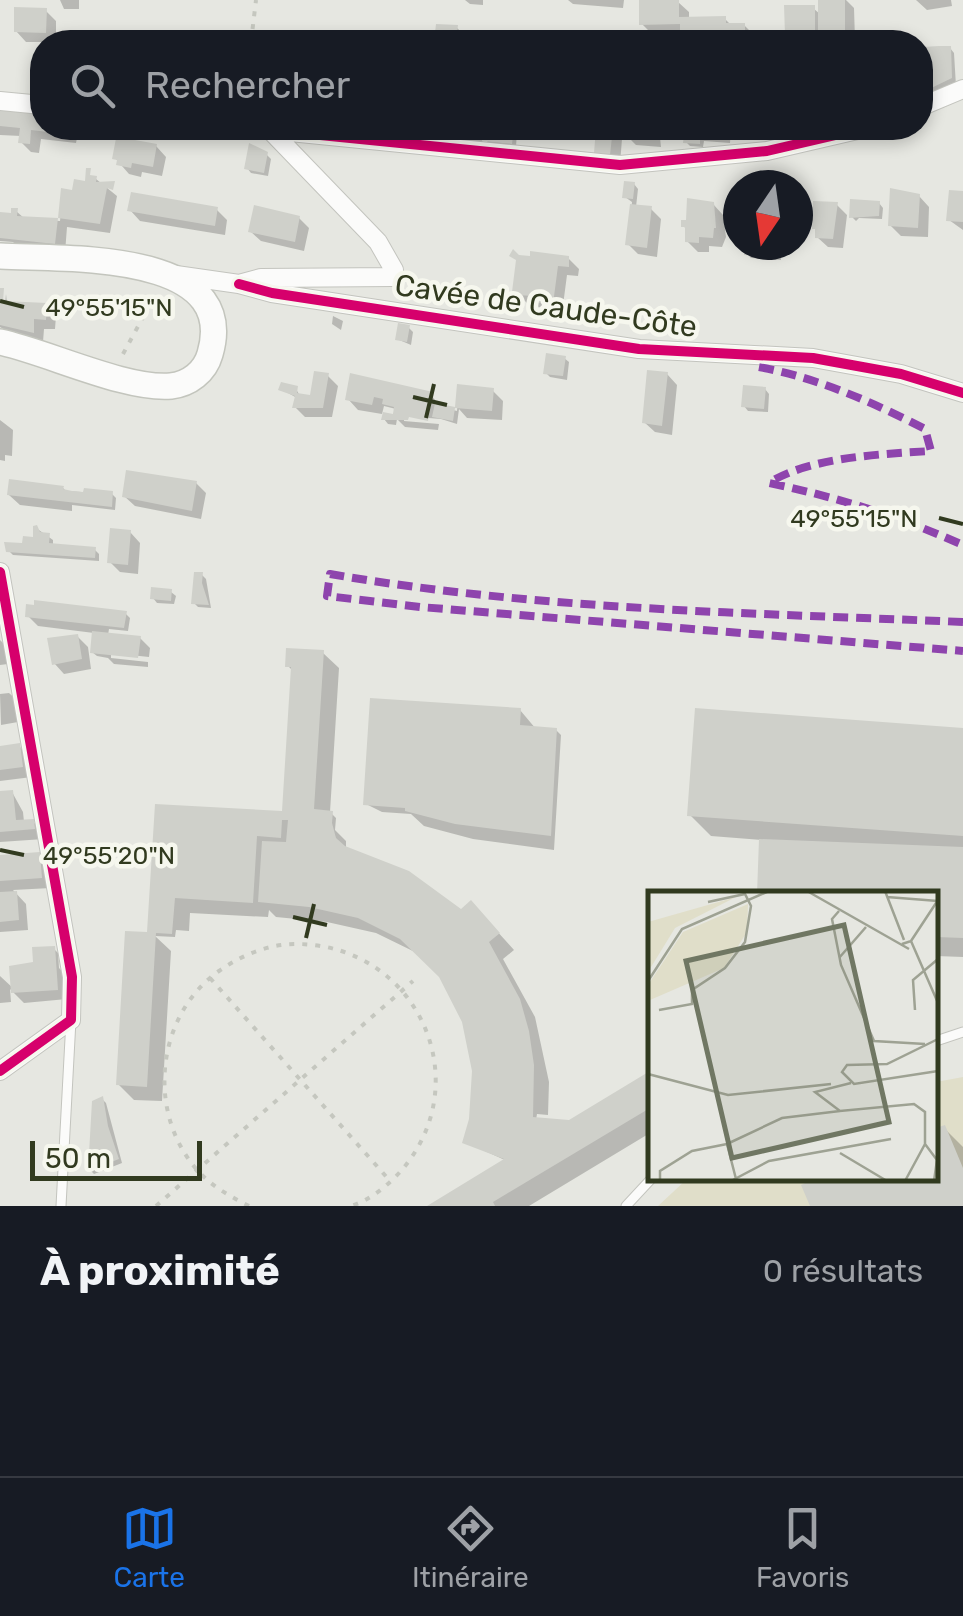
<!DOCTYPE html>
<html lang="fr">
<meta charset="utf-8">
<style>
:root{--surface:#171b24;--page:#20242c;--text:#f1f3f6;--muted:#9ea1a6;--line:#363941;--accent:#1a73e8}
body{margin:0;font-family:Rubik,sans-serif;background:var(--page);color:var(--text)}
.compass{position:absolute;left:723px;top:170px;width:90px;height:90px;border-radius:50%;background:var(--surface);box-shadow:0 5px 15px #0003;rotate:193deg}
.scale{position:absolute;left:30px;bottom:25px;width:172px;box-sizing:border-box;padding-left:10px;border:5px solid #313a1f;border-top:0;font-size:28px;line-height:35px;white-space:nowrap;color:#313a1f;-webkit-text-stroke:8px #f6f7ee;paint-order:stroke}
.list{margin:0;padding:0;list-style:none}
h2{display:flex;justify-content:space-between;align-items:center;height:130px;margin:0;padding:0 40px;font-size:42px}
h2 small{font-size:32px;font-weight:400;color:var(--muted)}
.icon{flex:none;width:55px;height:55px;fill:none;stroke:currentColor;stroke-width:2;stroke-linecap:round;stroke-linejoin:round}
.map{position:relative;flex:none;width:963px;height:1206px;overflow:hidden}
.search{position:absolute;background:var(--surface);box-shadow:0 5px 15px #0003;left:30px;right:30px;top:30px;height:110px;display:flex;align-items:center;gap:25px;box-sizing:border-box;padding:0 35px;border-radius:40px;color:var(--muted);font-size:38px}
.sheet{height:270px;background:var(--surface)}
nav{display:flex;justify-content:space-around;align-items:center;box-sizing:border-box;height:140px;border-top:2px solid var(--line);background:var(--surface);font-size:28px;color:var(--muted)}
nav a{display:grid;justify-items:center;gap:5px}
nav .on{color:var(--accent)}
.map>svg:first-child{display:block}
</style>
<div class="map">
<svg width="963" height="1206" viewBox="0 0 963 1206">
<rect width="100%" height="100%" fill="#e6e7e1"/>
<!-- green -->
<path fill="#e0dec9" d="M963,1077V1206H658L687,1179L936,1178V1082Z"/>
<!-- shadow -->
<path fill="#0003" d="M60,0H79V9H64Z
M465,0H483V5L470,4Z
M568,0H624L623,8L573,4Z
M820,0H846L854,8L855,40H831L824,33V42H796L787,33L813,8L821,15Z
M916,0H951L952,6L927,10Z
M678,2L689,12V19H725L729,23L744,25L749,30V42H713L709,36H694V42H683L682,34H652L642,24Z
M46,11L56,21V42H26L16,31Z
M438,27L457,28L472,42H437Z
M78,30L84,31L94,42H76Z
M607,37L619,38L623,42H606Z
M950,48L954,53L956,86L935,101L926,91L925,49Z
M39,70H42V93L37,88Z
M0,109L42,113V128H95L94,140L77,138L76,143L41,139L39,153L31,152L21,142V136L0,135Z
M430,128H513L517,131L516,147L490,144L483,137L482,144L434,141L430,137Z
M599,128H659L661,147L636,145L631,140L622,139L620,164L607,163L597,152Z
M688,128H731L730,143L704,141L703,147L690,146L686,142Z
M156,146L166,157L162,176L142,172L141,177L129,174L115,158Z
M266,154L271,159L268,176L251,173L247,168Z
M96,179L117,196L110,233L67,227L65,253L21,250L13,242L0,241V214L9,215L16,211L25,219L60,221L63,191L74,193Z
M634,184L638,189L636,207L651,209L661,219L657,257L638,254L628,244L632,202L625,197Z
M963,193V230L949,220Z
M919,196L929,207L928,237L901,236L890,225Z
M879,203L883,208L882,219L859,218L856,221L852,217Z
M713,204L723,215L726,237L722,247L709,246V252H698L687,241L688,230L683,226Z
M837,205L847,215L843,248L828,247L817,237Z
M130,210H217L227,220L225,235L140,221Z
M299,218L309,228L304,251L261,241L250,231Z
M748,245H782L781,260L751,258L747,254Z
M522,258H568L579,269L578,276L567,275L562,313L528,304L517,293L518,261Z
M0,290L1,299L5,304L6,294L7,303L46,306L56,316L55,329H44L43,342L14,335L0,327Z
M333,316L343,321L341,330L332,324Z
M408,327L413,332L411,345L397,339Z
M564,358L569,362L567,380L550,377L546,373Z
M667,374L677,385L672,435L655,432L644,422Z
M328,376L338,386L332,417H305L295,407L297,398L281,389H296L300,396L312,398Z
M352,376L431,395L441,407L457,411L459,387L493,391L503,401L502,420L467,418L459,409L457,424L441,419L404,416V421L439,424L438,430L405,427L397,419L396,425L388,424L384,419L392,416L396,409L384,406L382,414L358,410L348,399Z
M765,389L769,394L768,412L748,411L744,406Z
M0,420L13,430L12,456L5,455V461L0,460Z
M196,483L206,493L201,519L135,506L124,496Z
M63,488L66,491L112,494L116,498L115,510L72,505V511L20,505L9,495Z
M36,528L53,540V546L95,550L99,554V561L13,555L8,550L35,540Z
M130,532L140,543L138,574L120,572L110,562Z
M202,575L206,579L211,608L198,607L194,603Z
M171,592L176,596L174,604L157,603L153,598Z
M125,613L130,618L128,631L109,629L108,635L140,638L150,648L149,657L111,653V658L148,662V667L114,664L108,658L97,656L92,652L94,633L38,626L28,616Z
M77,636L88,647L91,669L64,674L54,663Z
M0,640L8,648V664L0,665Z
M323,653L339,668L330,812L336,818L335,830L346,841V851L461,912L486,919L514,950L503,959L535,1017L549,1082L548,1115L537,1114L536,1120L570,1124L650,1077V1133L529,1206H430L507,1161L465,1142L474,1097L471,1046L464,1021L441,976L419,954L376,933L327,922L276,917L269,910L268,917L190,913L189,931L176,930L175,937L155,936L171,951L162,1101L134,1100L118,1084L154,935L157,807L285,814L292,670L288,666Z
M9,693L20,703L18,722L1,725L0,694Z
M520,710L536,729L556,730L561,735L554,850L473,839L424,826L411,814L382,812L366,804Z
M963,730V957L936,956V894L762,840L711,836L690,815Z
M19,746L29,756L32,777L0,781V748Z
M12,792L23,812L24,822H33L44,832V839L0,842V793Z
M39,855L50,865L51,888L13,890L26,904L28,930L0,932V858Z
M54,949L58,953L59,968L65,974L67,999L24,1003L10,989L11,1002L0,1003V976L14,989Z
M102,1099L106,1103L122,1163L94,1174L90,1170L94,1103Z
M944,1128L963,1147V1206H813L936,1178V1131Z"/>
<!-- building -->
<path fill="#cfd0ca" d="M639,0H679V17L726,16V23H745V42L706,39V32H690L691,42H680V24L639,25Z
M818,0H845V30L818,31Z
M784,5H815V34L785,35Z
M14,7L47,8L46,33L14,32Z
M436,24L458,25L456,42H434Z
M939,46H951L952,78L923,92V47Z
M0,106L42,110V128H91L90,137L31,130L30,144L18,143L20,128L0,126Z
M118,128L126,129L124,138L157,144L153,167L132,163L131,168L116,165L117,160L112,159Z
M427,128H479V140L427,138Z
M484,128H514L512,144L483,141Z
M596,128H613L610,155L594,153Z
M624,128H652L651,138L623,135Z
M685,128H727L726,140L700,137V144L683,143Z
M249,143L268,152L264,173L244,169Z
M86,168H91L90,175L97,176L96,182L115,181L113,190L107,188L100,224L58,218L61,188L72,190L74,179L85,181Z
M624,181L635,182L633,199L622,198Z
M890,188L920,194L918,228L888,226Z
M949,190L963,191V222L946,221Z
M131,192L218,207L215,226L127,211Z
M687,198L714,202L716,228H714L713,238L699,237V243L685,242V227H681V220H686Z
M850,199L880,201L879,216L849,218Z
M813,201L838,202L833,239L815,238V229H812Z
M630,204L652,206L647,248L625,245Z
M254,205L300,216L295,242L248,232Z
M11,208H18L17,216L58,218L55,244L0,238V212L11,213Z
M745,245H778L777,257L744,255Z
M513,249L519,255L530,256V251L569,256V267L558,266L553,304L533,302L534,296L515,295L512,292L516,260L509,256Z
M0,288H4L3,301L47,303L46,320L34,319V333L0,325Z
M398,323L410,325L407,342L395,340Z
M546,353L566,356L563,376L543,374Z
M647,370L668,372L662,426L642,423Z
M314,371L329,373L323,408H292L295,396L278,390L281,382L298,386L297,393L310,395Z
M350,373L433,392L428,421L409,417L408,420H381L383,412L393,414L394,407L382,404L383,399L374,397L372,405L345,400Z
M457,384L494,388L492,411L455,408L453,421L432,417L435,403L455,407Z
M743,385L766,387L764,409L741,407Z
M126,470L197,481L192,511L122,497Z
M9,479L64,486L63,489L72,491L83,492L84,488L113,491L112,507L7,495Z
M37,525L40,532L50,533L49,543L96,547L95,558L6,552L4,542L22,543L23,536L33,537V526Z
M110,528L131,530L128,565L107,563Z
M194,572H203L202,583L209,605L191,604Z
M151,587L172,589L171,601L150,599Z
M34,600L127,611L124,628L25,617L26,604L34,605Z
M92,631L141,636L138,658L90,653Z
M78,634L82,659L52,665L47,638Z
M286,648L324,650L314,809L333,811L332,823L336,838L345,846L409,871L461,909L471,900L500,933L489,942L520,999L529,1031L534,1065L533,1117L569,1120L650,1071V1108L493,1202L495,1206H427L504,1159L462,1143L469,1119L472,1071L462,1022L439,977L400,939L358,918L309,907L258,902L262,841L286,842L288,820H282L281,838L257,836L253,903L175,898L172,934L156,933L147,1087L116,1085L125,931L147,932L155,804L282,811L291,667H285Z
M370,698L521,708L520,725L557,728L551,836L455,824L405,811V808L363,805Z
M695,708L963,728V836L687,816Z
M20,743L23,767L0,770V746Z
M13,790L16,820L34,819L35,829L0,832V791Z
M759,839L963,847V938L936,937V894H757Z
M40,852L42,878L0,881V855Z
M17,891L19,920L0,922V892Z
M55,946L58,990L11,993L9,966L33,962L32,947Z
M103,1096L108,1126L119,1159L88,1171L92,1101Z
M945,1125L963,1168V1206H810L801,1185L816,1178H936V1128Z"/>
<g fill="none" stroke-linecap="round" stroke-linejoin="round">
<defs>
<path id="service" d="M936,1041L963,1032
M61,1206L71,1020
M626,1206L652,1178"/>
<path id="minor" d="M0,101L42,105
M920,107L963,89
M270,130L620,165L767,151L866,128
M176,275L239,284L261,278L393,277L394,270L378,242L270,130L253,128
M239,284L272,293L639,349L813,358L901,374L963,393
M0,572L72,977L71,1020L0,1071"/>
<path id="secondary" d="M0,256C59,260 241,248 210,354C205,372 189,384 171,386C126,390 47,352 0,342"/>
</defs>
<!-- service casing -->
<use href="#service" stroke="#c3c4be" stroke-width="11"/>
<!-- minor casing -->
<use href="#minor" stroke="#c3c4be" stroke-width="20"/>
<!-- secondary casing -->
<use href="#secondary" stroke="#c3c5bd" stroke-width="28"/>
<!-- path -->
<path stroke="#c5c7bf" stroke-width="4" stroke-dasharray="5 8" stroke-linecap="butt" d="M251,42L256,0
M123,354L154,297
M210,978L391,1182
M156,1206L413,981
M249,1206C231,1197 213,1187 199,1172C146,1115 155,1016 219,971C242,955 268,944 296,944C417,944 480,1082 400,1172C387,1186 370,1200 351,1206"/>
<!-- service -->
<use href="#service" stroke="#fbfbfa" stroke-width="9"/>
<!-- minor -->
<use href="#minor" stroke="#fbfbfa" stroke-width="18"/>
<!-- secondary -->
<use href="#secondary" stroke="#fbfbfa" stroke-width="25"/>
<!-- quiet -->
<path stroke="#8e44ad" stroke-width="8" stroke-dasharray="15 8" stroke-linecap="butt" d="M759,367C818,378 872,402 925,429L931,451C883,454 809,457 769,483C837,497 900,517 963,545
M963,622C752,613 538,610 330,574L327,596L420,607L963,651"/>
<defs>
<path id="cycleway" d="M270,130L620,165L767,151L866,128
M239,284L272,293L639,349L813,358L901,374L963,393
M0,572L72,977L71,1020L0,1071"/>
</defs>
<!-- cycleway casing -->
<use href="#cycleway" stroke="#f6f7ee" stroke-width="16"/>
<!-- cycleway -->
<use href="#cycleway" stroke="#d6006c" stroke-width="10"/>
</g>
<!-- ticks -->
<path fill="none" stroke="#313a1f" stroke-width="4" d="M0,301L24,307M413,397L447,405M426,418L434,384M939,518L963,524M0,850L24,855M293,917L327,925M306,938L314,904"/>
<g text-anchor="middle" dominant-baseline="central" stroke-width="9" stroke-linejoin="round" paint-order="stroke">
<!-- street labels -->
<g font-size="30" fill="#313a1f" stroke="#f6f7ee">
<text transform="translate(546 306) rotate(8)">Cavée de Caude-Côte</text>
</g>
</g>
<!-- overview -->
<g transform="translate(648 891)">
<rect width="290" height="290" fill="#e6e7e1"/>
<path d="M88,6L27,37L0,81V31ZM100,13L99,41L76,77L2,109L0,144V94L35,41Z" fill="#e0dec9"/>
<path fill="none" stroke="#9ea293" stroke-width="2.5" d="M159,0L261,58M237,0L256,49M239,6L290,10M191,20L184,28L193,74L226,150L277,153M263,50L290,9M254,53L263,50L290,112M191,67L218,36M0,90L34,38L121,0M11,119L44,113V99L77,77L97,51L103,15L97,3L60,11M267,119L265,89L290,68M290,148L239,173L199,174L194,181L206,193L290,180M0,183L80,204L183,193M203,192L167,201L192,220L266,213L277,221V253L257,290M79,253L134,227L192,220M79,253L88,288M277,253L289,269L286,290M192,262L239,290M12,290V280L44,260L79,253M83,290L121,270L243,248"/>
<path fill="#707763" fill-opacity="0.15" stroke="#707763" stroke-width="5" d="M196,34L241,231L84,267L38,70Z"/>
<rect width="290" height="290" fill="none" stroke="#313a1f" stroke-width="5"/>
</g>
<g font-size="25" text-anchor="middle" fill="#313a1f" stroke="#f6f7ee" stroke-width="9" stroke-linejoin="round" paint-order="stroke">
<text x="109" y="316">49°55'15"N</text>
<text x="854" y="527">49°55'15"N</text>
<text x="109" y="864">49°55'20"N</text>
</g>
</svg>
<svg class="compass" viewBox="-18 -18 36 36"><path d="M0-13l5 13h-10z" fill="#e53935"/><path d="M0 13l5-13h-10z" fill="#9ea1a6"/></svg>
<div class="scale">50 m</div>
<div class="search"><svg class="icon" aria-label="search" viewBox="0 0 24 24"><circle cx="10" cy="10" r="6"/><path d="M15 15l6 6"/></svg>Rechercher</div>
</div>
<section class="sheet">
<h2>À proximité<small>0 résultats</small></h2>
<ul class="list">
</ul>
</section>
<nav>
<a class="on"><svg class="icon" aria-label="map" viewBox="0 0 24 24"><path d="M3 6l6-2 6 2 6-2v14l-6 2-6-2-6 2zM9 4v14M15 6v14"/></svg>Carte</a>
<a><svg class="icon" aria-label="directions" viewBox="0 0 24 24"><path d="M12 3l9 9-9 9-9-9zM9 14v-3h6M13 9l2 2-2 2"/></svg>Itinéraire</a>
<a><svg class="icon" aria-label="saved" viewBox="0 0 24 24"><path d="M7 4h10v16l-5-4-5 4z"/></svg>Favoris</a>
</nav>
